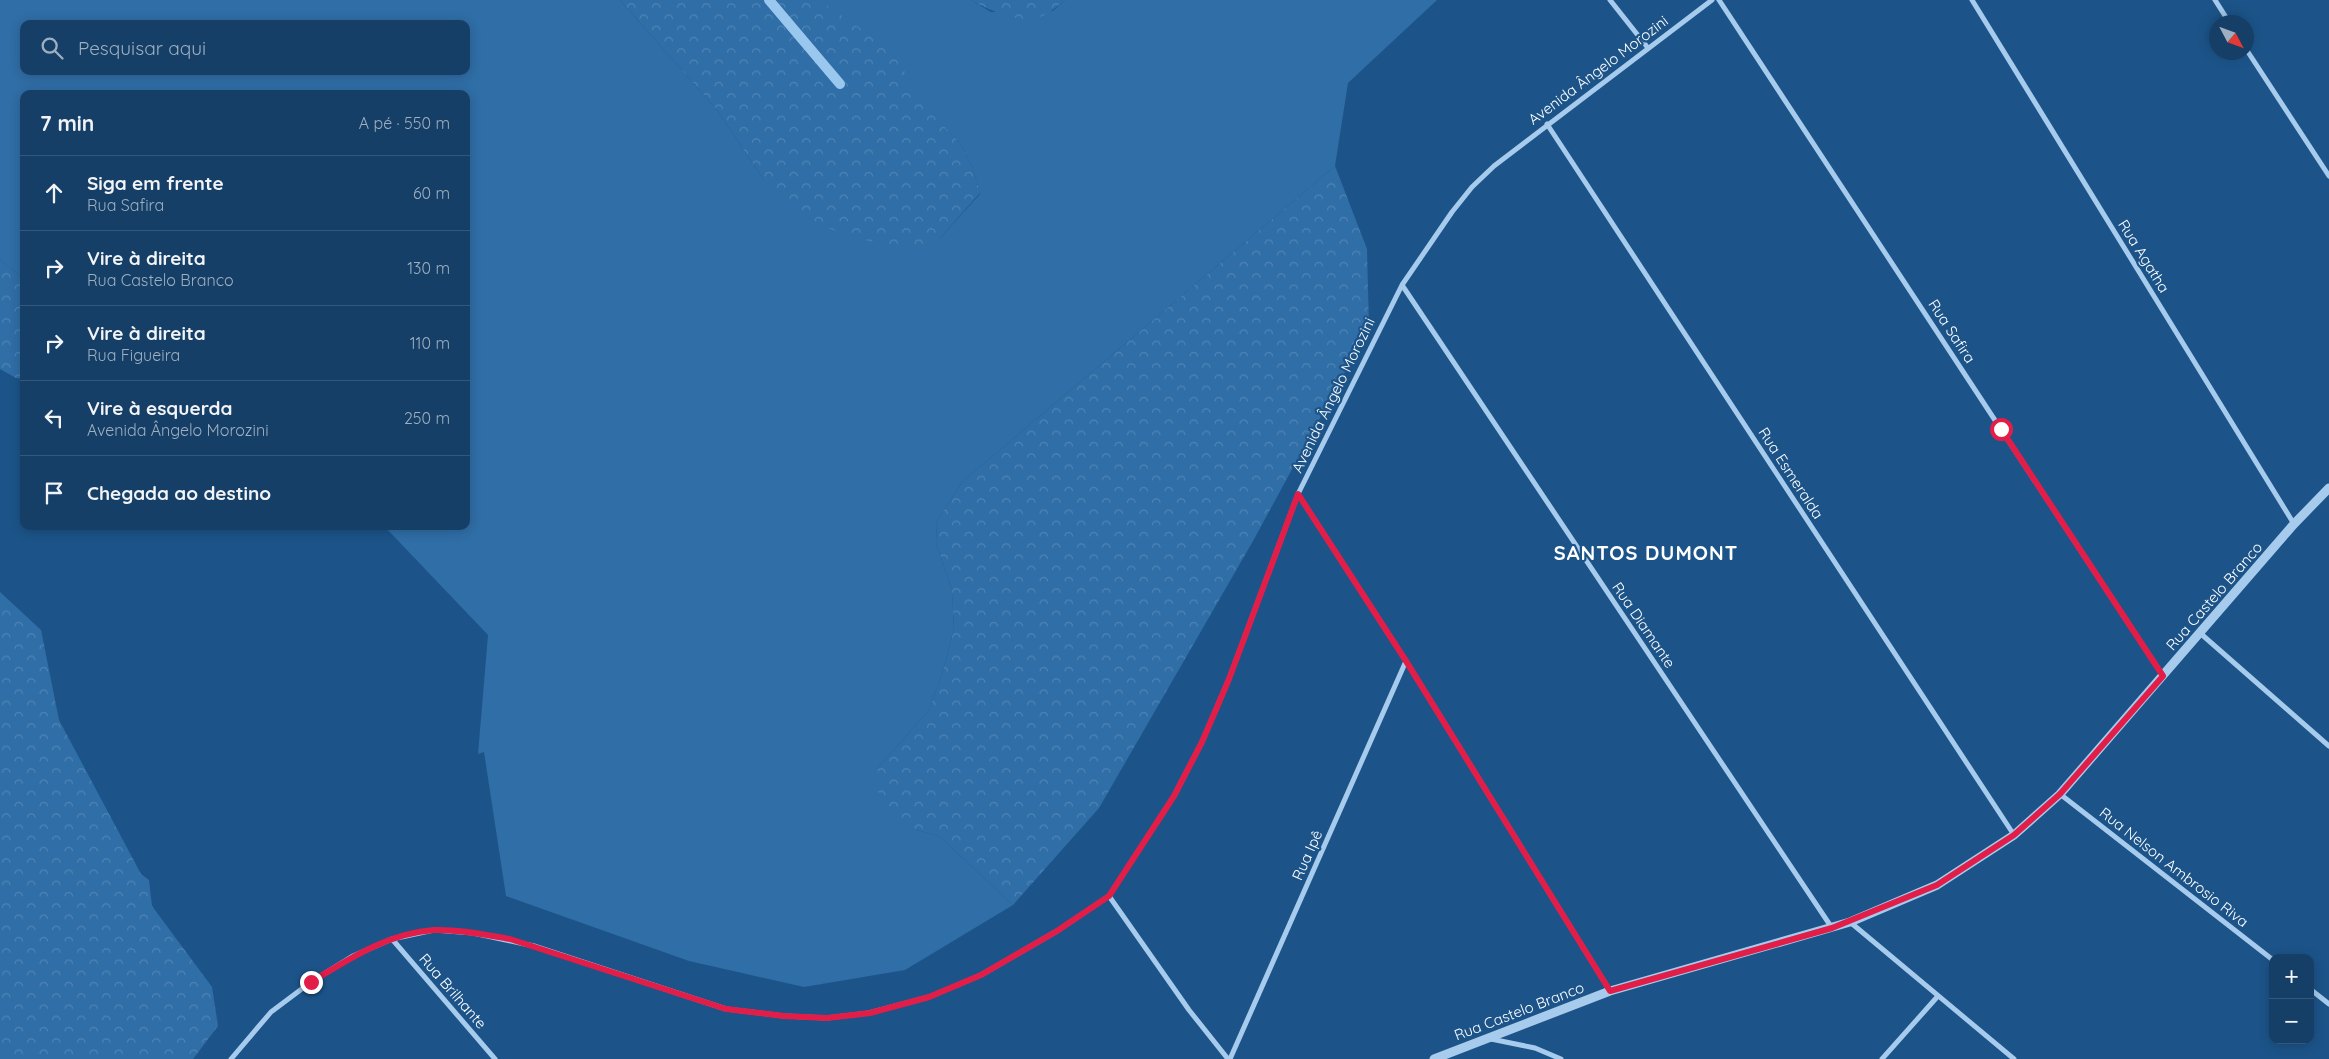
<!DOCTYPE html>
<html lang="pt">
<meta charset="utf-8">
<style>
:root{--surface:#153f67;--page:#1e466d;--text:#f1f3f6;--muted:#9dafc0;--line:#34587b}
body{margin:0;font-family:Quicksand,sans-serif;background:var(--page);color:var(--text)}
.controls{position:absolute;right:15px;bottom:15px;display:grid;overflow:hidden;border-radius:10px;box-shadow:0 2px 12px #0003}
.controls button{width:45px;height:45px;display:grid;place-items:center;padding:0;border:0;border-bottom:1px solid var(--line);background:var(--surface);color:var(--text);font:25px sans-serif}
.compass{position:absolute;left:2209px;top:15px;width:45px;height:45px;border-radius:50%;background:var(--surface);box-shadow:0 2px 12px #0003;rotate:131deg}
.stop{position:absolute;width:15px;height:15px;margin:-11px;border:4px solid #e11d48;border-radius:50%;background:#fff}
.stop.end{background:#e11d48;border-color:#fff;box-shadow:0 1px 5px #0008}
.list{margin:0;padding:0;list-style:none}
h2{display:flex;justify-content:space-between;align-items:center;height:65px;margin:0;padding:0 20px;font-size:21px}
h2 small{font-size:16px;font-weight:400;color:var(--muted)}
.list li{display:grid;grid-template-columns:32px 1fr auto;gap:15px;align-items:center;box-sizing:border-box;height:75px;padding:0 20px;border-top:1px solid var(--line)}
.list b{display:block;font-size:19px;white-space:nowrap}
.list p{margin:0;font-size:16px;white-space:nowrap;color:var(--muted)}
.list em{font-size:16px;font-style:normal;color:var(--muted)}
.icon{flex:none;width:28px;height:28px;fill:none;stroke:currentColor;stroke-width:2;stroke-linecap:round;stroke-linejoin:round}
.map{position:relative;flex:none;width:2329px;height:1059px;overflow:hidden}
.search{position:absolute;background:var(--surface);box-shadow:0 2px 12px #0003;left:20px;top:20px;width:450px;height:55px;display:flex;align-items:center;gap:12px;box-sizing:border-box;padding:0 18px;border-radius:10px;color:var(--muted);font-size:19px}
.panel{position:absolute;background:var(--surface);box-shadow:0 2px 12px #0003;left:20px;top:90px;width:450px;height:440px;border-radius:10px}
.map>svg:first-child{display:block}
</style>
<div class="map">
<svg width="2329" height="1059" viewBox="0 0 2329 1059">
<defs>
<pattern id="forest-crowns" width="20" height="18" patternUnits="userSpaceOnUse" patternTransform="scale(1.25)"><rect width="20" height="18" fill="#306ea7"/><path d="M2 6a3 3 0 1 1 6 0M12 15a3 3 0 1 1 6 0" fill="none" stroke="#4f84b4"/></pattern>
</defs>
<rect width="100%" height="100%" fill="#1c5489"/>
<!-- green -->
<path fill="#306ea7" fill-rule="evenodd" d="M0,0H620L717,110L763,179L940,238L980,194L973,169L960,143L819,0H971L991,12L1053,11L1065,0H1437L1348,83L1335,166L962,482L937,521L936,543L952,590L954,629L942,674L929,710L878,768L917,830L939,836L1013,905L905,970L804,987L689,961L506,896L484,752L478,754L488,635L384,526H466V94H24V279L0,259ZM24,24H466V71H24Z"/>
<!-- forest -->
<path fill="url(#forest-crowns)" d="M620,0H819L863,30L895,57L935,117L960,143L973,169L980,193L940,238L906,250L849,236L820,225L790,203L763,179L717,110Z
M971,0H1065C1056,8 1044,18 1031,19C1014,21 986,9 971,0Z
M1335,166L1367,249L1369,328L1253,541L1099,808L1013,905L939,836L917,830L891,811L877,790L878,768L929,710L942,674L954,629L952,590L936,543L937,521L962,482Z
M0,259L24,279V379L16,378L0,369Z
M0,592L41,630L59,720L141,874L149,880L152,906L212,987L218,1026L193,1059H0Z"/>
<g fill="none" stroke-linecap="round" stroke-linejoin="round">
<!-- stream -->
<path stroke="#9ac7ee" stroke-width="10" d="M769,0L840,84"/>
<!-- minor -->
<path stroke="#a6cbec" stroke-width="5" d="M1610,0L1648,48
M1719,0L2163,676
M1972,0L2294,524
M2215,0L2229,22
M2246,49L2329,176
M1547,124L2014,835
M1402,285L1832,928
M1298,494L1406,661L1610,991
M2200,633L2329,746
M2060,794L2273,960
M1109,896L1189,1010L1228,1059
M1850,922L2014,1059
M392,939L495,1059
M2310,989L2329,1004
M1491,1039L1535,1048L1561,1059
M231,1059L271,1012L311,982L353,956L392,939L434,930L473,933L534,946L726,1009L784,1016L827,1018L869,1013L929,997L981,975L1057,931L1109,896L1174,796L1202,742L1229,679L1298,494L1402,285L1452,212L1472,187L1494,166L1712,0
M1230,1059L1406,661
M1882,1059L1938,996"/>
<!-- tertiary -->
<path stroke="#a6cbec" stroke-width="9" d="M1434,1059L1610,991L1850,922L1937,885L2014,835L2060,794L2294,524L2329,488"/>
</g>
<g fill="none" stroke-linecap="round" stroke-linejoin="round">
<!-- route -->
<path stroke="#e11d48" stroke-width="6" d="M311,982C349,959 388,933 434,930C459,929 485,935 510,939L726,1009L784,1016L827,1018L870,1013L929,997L981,975L1057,931L1109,896L1174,796L1202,742L1229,679L1298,494L1406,661L1610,991L1832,928L1937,885L2014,835L2060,794L2163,676L2001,429"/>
</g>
<g text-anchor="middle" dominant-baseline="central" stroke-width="4.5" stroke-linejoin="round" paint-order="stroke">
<!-- street labels -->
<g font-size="15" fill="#fff" stroke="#1c5489">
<text transform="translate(1598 70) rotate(-37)">Avenida Ângelo Morozini</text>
<text transform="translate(2144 256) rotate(58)">Rua Agatha</text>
<text transform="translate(1952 331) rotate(57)">Rua Safira</text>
<text transform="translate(1333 395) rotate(-64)">Avenida Ângelo Morozini</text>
<text transform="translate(1791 473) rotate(57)">Rua Esmeralda</text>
<text transform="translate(2214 596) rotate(-49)">Rua Castelo Branco</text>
<text transform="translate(1644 625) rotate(56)">Rua Diamante</text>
<text transform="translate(1307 855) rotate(-66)">Rua Ipê</text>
<text transform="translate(2174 867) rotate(38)">Rua Nelson Ambrosio Riva</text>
<text transform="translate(453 991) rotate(49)">Rua Brilhante</text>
<text transform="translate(1519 1011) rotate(-21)">Rua Castelo Branco</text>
</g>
<!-- district labels -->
<g font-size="20" font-weight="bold" letter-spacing="1" fill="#fff" stroke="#1c5489">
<text x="1646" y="552">SANTOS DUMONT</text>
</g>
</g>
</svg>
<div class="controls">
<button>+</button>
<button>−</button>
</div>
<svg class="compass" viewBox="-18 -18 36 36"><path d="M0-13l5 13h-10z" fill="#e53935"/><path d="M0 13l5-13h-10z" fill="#9dafc0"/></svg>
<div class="stop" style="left:2001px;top:429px"></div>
<div class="stop end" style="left:311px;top:982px"></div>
<div class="search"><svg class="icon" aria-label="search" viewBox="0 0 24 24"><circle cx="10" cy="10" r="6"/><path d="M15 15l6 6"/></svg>Pesquisar aqui</div>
<section class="panel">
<h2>7 min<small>A pé · 550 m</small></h2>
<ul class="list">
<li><svg class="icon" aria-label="ahead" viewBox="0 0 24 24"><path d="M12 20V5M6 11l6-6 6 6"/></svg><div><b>Siga em frente</b><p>Rua Safira</p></div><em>60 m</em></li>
<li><svg class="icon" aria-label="right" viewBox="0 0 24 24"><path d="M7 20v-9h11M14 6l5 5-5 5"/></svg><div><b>Vire à direita</b><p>Rua Castelo Branco</p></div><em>130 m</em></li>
<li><svg class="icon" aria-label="right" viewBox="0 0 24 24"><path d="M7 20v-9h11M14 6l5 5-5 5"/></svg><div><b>Vire à direita</b><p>Rua Figueira</p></div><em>110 m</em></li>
<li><svg class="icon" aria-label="left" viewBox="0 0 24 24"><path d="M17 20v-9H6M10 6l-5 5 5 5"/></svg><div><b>Vire à esquerda</b><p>Avenida Ângelo Morozini</p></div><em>250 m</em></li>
<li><svg class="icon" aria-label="arrive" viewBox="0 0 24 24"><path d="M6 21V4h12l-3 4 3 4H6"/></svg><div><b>Chegada ao destino</b></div></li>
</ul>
</section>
</div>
